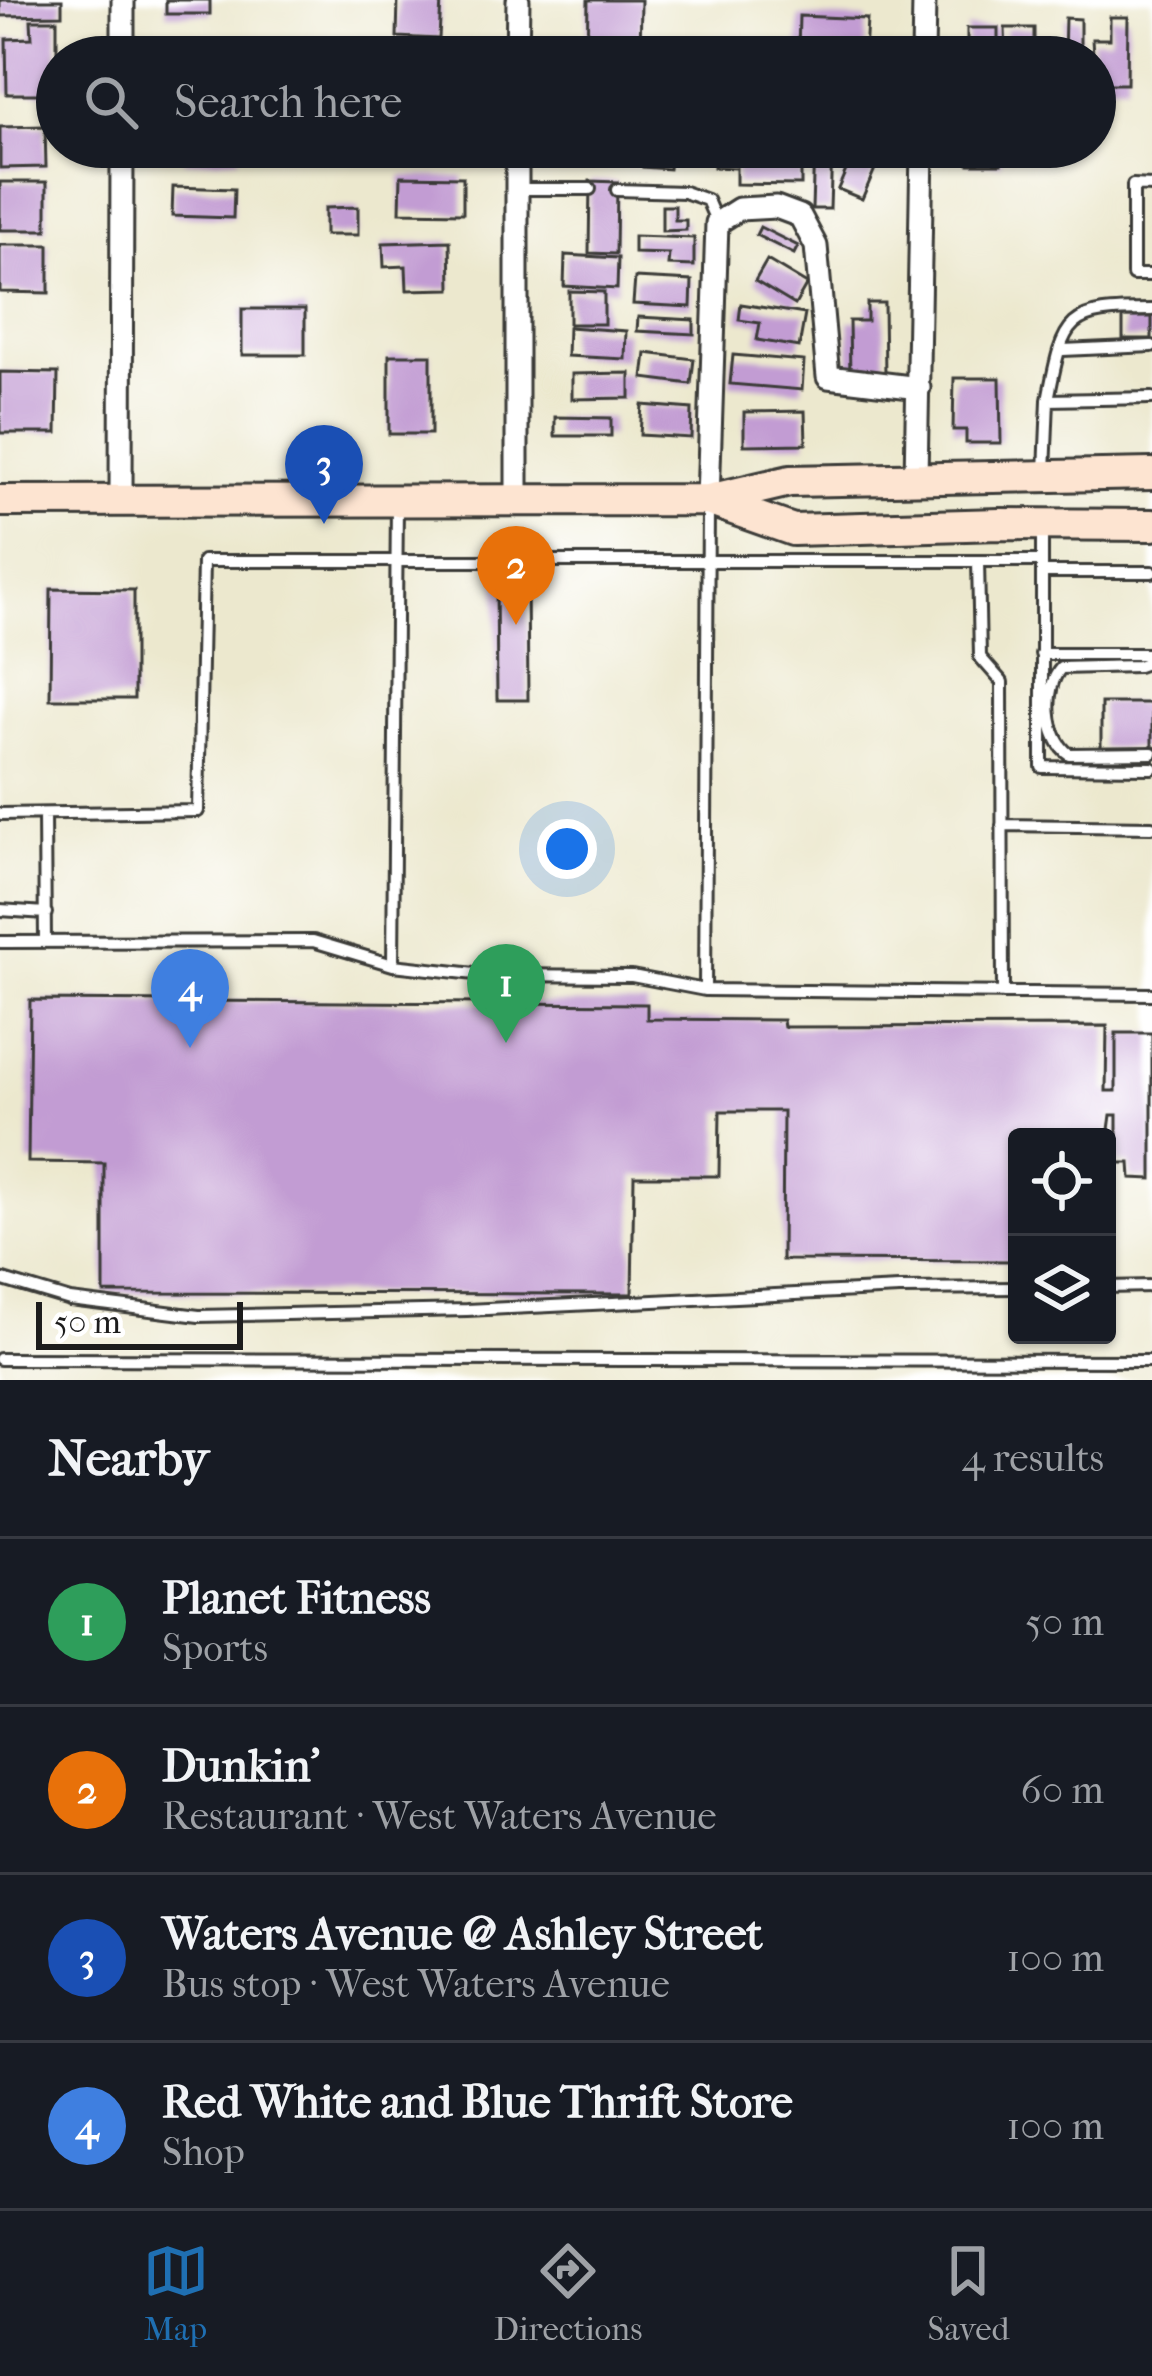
<!DOCTYPE html>
<meta charset="utf-8">
<style>
:root{--surface:#171b24;--page:#242831;--text:#f1f3f6;--muted:#9ea1a6;--line:#363941;--accent:#1f6fb2}
body{margin:0;font-family:"IM FELL French Canon",serif;background:var(--page);color:var(--text)}
.controls{position:absolute;right:36px;bottom:36px;display:grid;overflow:hidden;border-radius:12px;box-shadow:0 3px 9px #0004}
.controls button{width:108px;height:108px;display:grid;place-items:center;padding:0;border:0;border-bottom:3px solid var(--line);background:var(--surface);color:var(--text);font:60px sans-serif}
.scale{position:absolute;left:36px;bottom:30px;width:207px;box-sizing:border-box;padding-left:12px;border:6px solid #1c1c1c;border-top:0;font-size:33px;line-height:42px;white-space:nowrap;color:#1c1c1c;-webkit-text-stroke:9px #fff;paint-order:stroke}
.you{position:absolute;left:567px;top:849px;width:42px;height:42px;margin:-30px;border:9px solid #fff;border-radius:50%;background:#1a73e8;box-shadow:0 0 0 18px #1a73e833}
.badge{display:grid;place-items:center;width:78px;height:78px;border-radius:50%;background:var(--accent);color:#fff;font-size:39px;font-weight:700}
.pin{position:absolute;translate:-50% -99px;filter:drop-shadow(0 3px 6px #0008)}
.pin::after{content:'';position:absolute;top:63px;width:42px;height:36px;background:inherit;clip-path:polygon(0 0,100% 0,50% 100%)}
.list{margin:0;padding:0;list-style:none}
h2{display:flex;justify-content:space-between;align-items:center;height:156px;margin:0;padding:0 48px;font-size:51px}
h2 small{font-size:39px;font-weight:400;color:var(--muted)}
.list li{display:grid;grid-template-columns:78px 1fr auto;gap:36px;align-items:center;box-sizing:border-box;height:168px;padding:0 48px;border-top:3px solid var(--line)}
.list b{display:block;font-size:45px;white-space:nowrap}
.list p{margin:0;font-size:39px;white-space:nowrap;color:var(--muted)}
.list em{font-size:39px;font-style:normal;color:var(--muted)}
.icon{flex:none;width:66px;height:66px;fill:none;stroke:currentColor;stroke-width:2;stroke-linecap:round;stroke-linejoin:round}
.map{position:relative;flex:none;width:1152px;height:1380px;overflow:hidden}
.search{position:absolute;background:var(--surface);box-shadow:0 3px 9px #0004;left:36px;right:36px;top:36px;height:132px;display:flex;align-items:center;gap:30px;box-sizing:border-box;padding:0 42px;border-radius:66px;color:var(--muted);font-size:45px}
.sheet{height:828px;background:var(--surface)}
nav{display:flex;justify-content:space-around;align-items:center;box-sizing:border-box;height:168px;border-top:3px solid var(--line);background:var(--surface);font-size:33px;color:var(--muted)}
nav a{display:grid;justify-items:center;gap:6px}
nav .on{color:var(--accent)}
.map>svg:first-child{display:block}
</style>
<div class="map">
<svg width="1152" height="1380" viewBox="0 0 1152 1380">
<rect width="100%" height="100%" fill="#fff"/>
<filter id="ink" filterUnits="userSpaceOnUse"><feTurbulence type="fractalNoise" baseFrequency=".00833" numOctaves="2"/><feDisplacementMap in="SourceGraphic" scale="24" xChannelSelector="R" yChannelSelector="G"/><feConvolveMatrix kernelMatrix="1 2 1 2 8 2 1 2 1" color-interpolation-filters="sRGB"/></filter>
<filter id="wash" filterUnits="userSpaceOnUse"><feTurbulence type="fractalNoise" baseFrequency=".004" numOctaves="4" result="noise"/><feDisplacementMap in="SourceGraphic" scale="48" xChannelSelector="R" yChannelSelector="G"/><feGaussianBlur stdDeviation="2.7" result="paint"/><feColorMatrix in="noise" values="0 0 0 0 0 0 0 0 0 0 0 0 0 0 0 0 0 1.4 0 .05"/><feComposite in="paint" operator="in"/></filter>
<g filter="url(#wash)">
<rect width="100%" height="100%" fill="#ece8ce"/>
<g id="blocks">
<!-- building -->
<path fill="#c29cd3" d="M0,0H62V15L0,16Z
M166,0H210V14H166Z
M398,0H441L439,39L397,37Z
M588,0H641L640,57H587Z
M799,16L867,19L865,54L798,52Z
M1110,17H1128L1127,84H1095L1092,39H1110Z
M1065,18L1080,19V57H1064Z
M31,20H57V94H7L6,39L32,38Z
M967,28H998V57H967Z
M1005,28H1034V57H1006Z
M45,126L46,167L0,168V127Z
M184,147H238L239,158L185,162Z
M382,147H447V158H382Z
M645,147L671,151L669,169L643,167Z
M814,147H832L830,209H812Z
M856,147L881,155L862,199L838,189Z
M969,147H1001V164H969Z
M714,150L801,151V185L736,184V168L714,167Z
M401,176L463,177V213L400,212Z
M590,181L617,182L616,254L589,253Z
M0,182H47V230H0Z
M173,187L234,189L233,218L172,216Z
M662,206H675V220H686V230L662,231Z
M358,207V235H325V208Z
M760,227L798,246L794,254L756,235Z
M634,236L694,238V266L668,265L669,254L634,253Z
M450,241L451,289L407,290L406,266L384,267L383,243Z
M0,245H49V293L0,292Z
M565,255L618,258L617,289L564,286Z
M767,260L807,284L795,305L755,281Z
M635,278L692,281L691,307L633,304Z
M569,291L604,292V324H569Z
M867,303H884L885,376L850,375L849,321H867Z
M741,304L805,314L799,347L757,340L760,323L739,320Z
M242,309H305V355H242Z
M638,317L694,320V334L637,331Z
M1123,317H1152V339H1123Z
M568,327L626,331L625,359L567,356Z
M646,353L694,359L691,384L643,378Z
M389,355H431V434H389Z
M733,355L804,361L802,390L730,384Z
M0,372L58,373L57,433H0Z
M630,373V398L572,399V374Z
M954,378H1000L1001,443H966V430H953Z
M642,405L692,409L691,438L640,435Z
M805,411L806,444L744,445V412Z
M555,417L611,418V436H555Z
M496,576H527L528,700H497Z
M51,589L134,590V699H50Z
M1101,703H1152V748H1101Z
M30,1000L647,1004V1019L783,1020L784,1027L1107,1026L1106,1091H1116V1033H1152V1179L1131,1178L1130,1163H1117V1115H1111L1108,1137H1017V1261L782,1260L783,1111H720L719,1176H634L632,1294L104,1293V1163L28,1162Z"/>
</g>
</g>
<g filter="url(#ink)">
<use href="#blocks" fill-opacity="0" stroke="#3b3b37" stroke-width="3"/>
<g fill="none" stroke-linecap="round" stroke-linejoin="round">
<defs>
<path id="service" d="M1152,186L1133,185V275H1152
M517,189H590
M617,190L684,192L707,200L717,223
M1063,350L1152,346
M1048,400C1064,316 1067,310 1152,310
M1045,472L1048,400L1152,398
M1042,527V767L1152,768
M978,561L980,657L1002,682L1003,993
M1042,572H1152
M1041,654H1152
M1152,661L1138,666L1061,668C1043,688 1046,738 1069,754L1152,753
M0,814L198,811L203,561H1042
M44,814L45,942
M1002,825L1152,827
M0,910L46,913
M0,942L313,941L393,965L484,975L632,976L705,990L1152,994
M393,965L397,503
M705,990L708,507
M0,1279L70,1300L199,1316L467,1310L899,1289L1017,1288
M1107,1287L1152,1286
M0,1359L1152,1361"/>
<path id="minor" d="M123,57V0
M517,57L518,0
M923,57L924,0
M916,478L922,147
M517,499V147
M121,500L122,147
M708,500L717,223L739,209L776,207L800,216L816,246L828,377L919,388"/>
<path id="secondary" d="M708,500L793,530L1000,524L1152,525
M0,501L708,500L790,481L1152,474"/>
</defs>
<!-- service casing -->
<use href="#service" stroke="#3b3b37" stroke-width="16"/>
<!-- minor casing -->
<use href="#minor" stroke="#3b3b37" stroke-width="27"/>
<!-- secondary casing -->
<use href="#secondary" stroke="#3b3b37" stroke-width="36"/>
<!-- service -->
<use href="#service" stroke="#fff" stroke-width="10"/>
<!-- minor -->
<use href="#minor" stroke="#fff" stroke-width="21"/>
<!-- secondary -->
<use href="#secondary" stroke="#fde4d1" stroke-width="30"/>
</g>
</g>
</svg>
<div class="controls">
<button><svg class="icon" aria-label="locate" viewBox="0 0 24 24"><circle cx="12" cy="12" r="6"/><path d="M12 2v4M12 18v4M2 12h4M18 12h4"/></svg></button>
<button><svg class="icon" aria-label="layers" viewBox="0 0 24 24"><path d="M12 4l9 5-9 5-9-5zM3 14l9 5 9-5"/></svg></button>
</div>
<div class="scale">50 m</div>
<div class="you"></div>
<div class="pin badge" style="left:506px;top:1043px;background:#2e9e5b">1</div>
<div class="pin badge" style="left:516px;top:625px;background:#e8710a">2</div>
<div class="pin badge" style="left:324px;top:524px;background:#1a4fb4">3</div>
<div class="pin badge" style="left:190px;top:1048px;background:#3f7fe0">4</div>
<div class="search"><svg class="icon" aria-label="search" viewBox="0 0 24 24"><circle cx="10" cy="10" r="6"/><path d="M15 15l6 6"/></svg>Search here</div>
</div>
<section class="sheet">
<h2>Nearby<small>4 results</small></h2>
<ul class="list">
<li><span class="badge" style="background:#2e9e5b">1</span><div><b>Planet Fitness</b><p>Sports</p></div><em>50 m</em></li>
<li><span class="badge" style="background:#e8710a">2</span><div><b>Dunkin'</b><p>Restaurant · West Waters Avenue</p></div><em>60 m</em></li>
<li><span class="badge" style="background:#1a4fb4">3</span><div><b>Waters Avenue @ Ashley Street</b><p>Bus stop · West Waters Avenue</p></div><em>100 m</em></li>
<li><span class="badge" style="background:#3f7fe0">4</span><div><b>Red White and Blue Thrift Store</b><p>Shop</p></div><em>100 m</em></li>
</ul>
</section>
<nav>
<a class="on"><svg class="icon" aria-label="map" viewBox="0 0 24 24"><path d="M3 6l6-2 6 2 6-2v14l-6 2-6-2-6 2zM9 4v14M15 6v14"/></svg>Map</a>
<a><svg class="icon" aria-label="directions" viewBox="0 0 24 24"><path d="M12 3l9 9-9 9-9-9zM9 14v-3h6M13 9l2 2-2 2"/></svg>Directions</a>
<a><svg class="icon" aria-label="saved" viewBox="0 0 24 24"><path d="M7 4h10v16l-5-4-5 4z"/></svg>Saved</a>
</nav>
